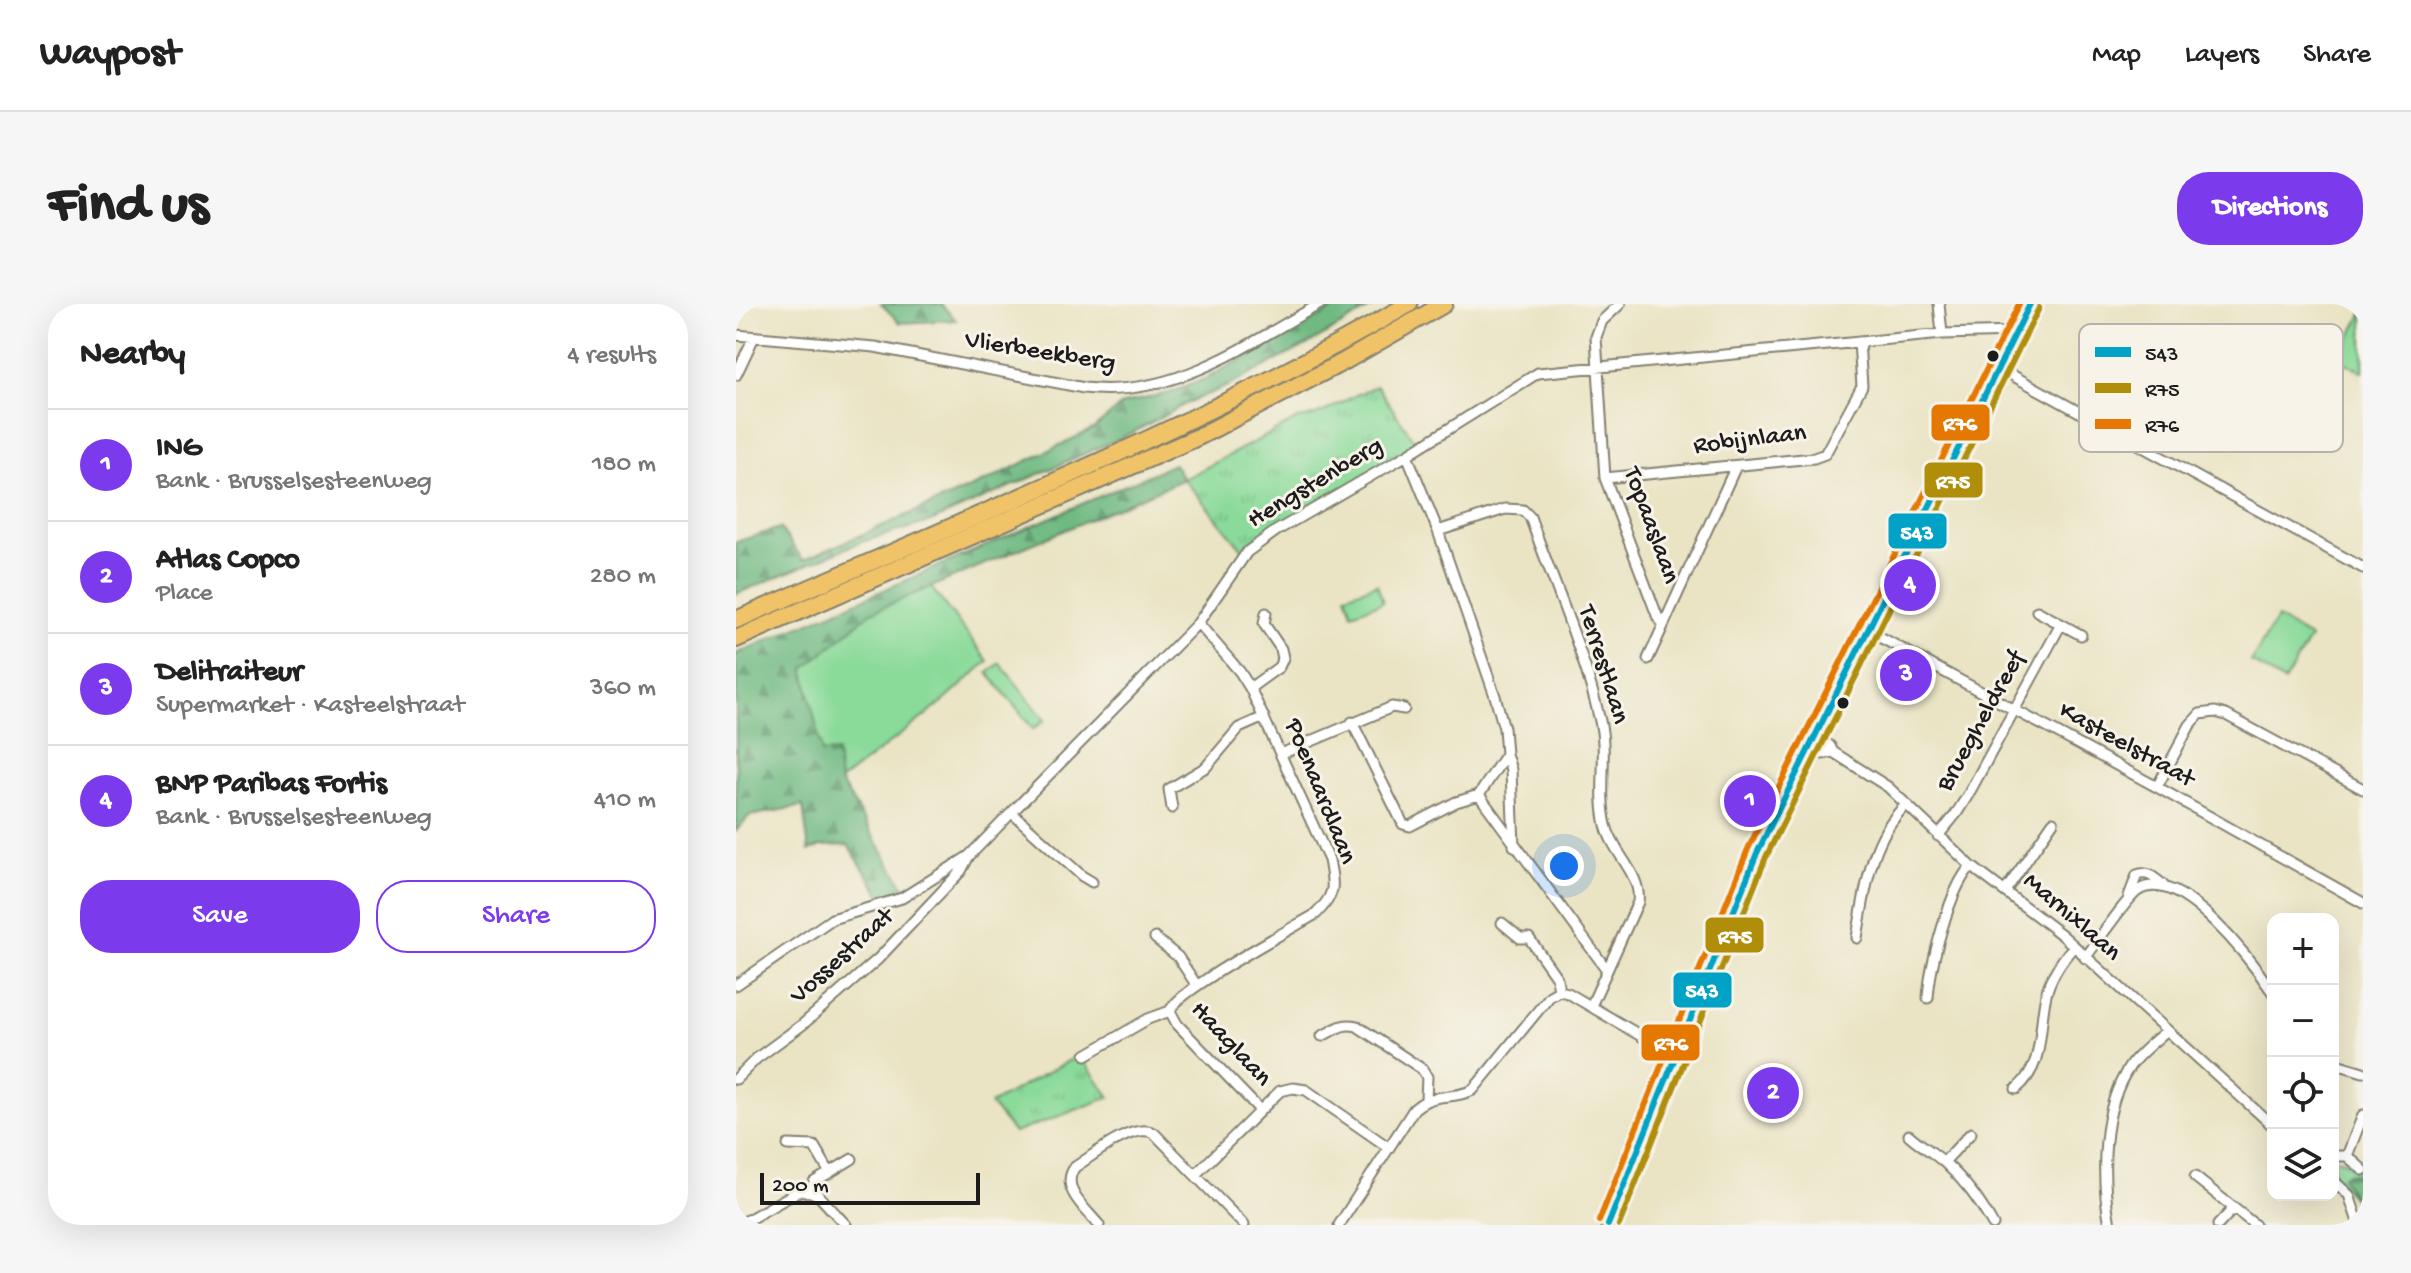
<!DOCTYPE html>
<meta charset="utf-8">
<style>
:root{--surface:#fff;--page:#f6f6f6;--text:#222;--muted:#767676;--line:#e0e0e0;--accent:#7c3aed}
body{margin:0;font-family:"Gochi Hand",sans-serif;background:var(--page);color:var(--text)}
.controls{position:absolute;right:24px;bottom:24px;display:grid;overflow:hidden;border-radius:16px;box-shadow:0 8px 32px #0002}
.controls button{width:72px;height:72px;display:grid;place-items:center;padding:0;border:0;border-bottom:2px solid var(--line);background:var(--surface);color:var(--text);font:40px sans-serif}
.scale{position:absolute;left:24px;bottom:20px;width:220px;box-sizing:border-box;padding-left:8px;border:4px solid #1c1c1c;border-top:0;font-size:22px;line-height:28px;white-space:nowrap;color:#1c1c1c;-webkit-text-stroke:6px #f7f3e8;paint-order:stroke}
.you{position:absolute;left:828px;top:562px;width:28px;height:28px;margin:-20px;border:6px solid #fff;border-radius:50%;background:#1a73e8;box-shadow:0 0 0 12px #1a73e833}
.badge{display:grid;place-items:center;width:52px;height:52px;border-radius:50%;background:var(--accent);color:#fff;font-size:26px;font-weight:700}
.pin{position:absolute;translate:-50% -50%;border:4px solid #fff;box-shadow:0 2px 8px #0006}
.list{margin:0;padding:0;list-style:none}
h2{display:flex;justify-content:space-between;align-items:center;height:104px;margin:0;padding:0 32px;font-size:34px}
h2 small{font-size:26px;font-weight:400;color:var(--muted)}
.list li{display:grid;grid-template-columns:52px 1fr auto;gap:24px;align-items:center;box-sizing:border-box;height:112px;padding:0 32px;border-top:2px solid var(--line)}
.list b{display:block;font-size:30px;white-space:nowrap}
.list p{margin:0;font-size:26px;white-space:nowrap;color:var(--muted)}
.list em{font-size:26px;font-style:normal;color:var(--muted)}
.actions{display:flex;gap:16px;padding:24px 32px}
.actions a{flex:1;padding:18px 0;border:2px solid var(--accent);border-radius:32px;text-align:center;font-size:28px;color:var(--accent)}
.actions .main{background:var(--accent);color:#fff}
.icon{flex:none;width:44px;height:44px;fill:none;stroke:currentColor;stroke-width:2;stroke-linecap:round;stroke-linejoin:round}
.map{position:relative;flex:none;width:1627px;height:921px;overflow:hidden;border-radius:32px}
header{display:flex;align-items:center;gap:48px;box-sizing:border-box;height:112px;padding:0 40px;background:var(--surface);border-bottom:2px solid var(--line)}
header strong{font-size:38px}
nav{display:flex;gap:44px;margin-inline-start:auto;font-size:28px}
.intro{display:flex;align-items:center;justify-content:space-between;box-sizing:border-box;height:192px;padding:0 48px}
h1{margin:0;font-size:56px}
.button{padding:20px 36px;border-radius:32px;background:var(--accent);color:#fff;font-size:28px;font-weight:700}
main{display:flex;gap:48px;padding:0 48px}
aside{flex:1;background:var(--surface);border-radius:32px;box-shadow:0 8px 32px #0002}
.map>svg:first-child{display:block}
</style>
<header>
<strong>Waypost</strong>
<nav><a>Map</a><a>Layers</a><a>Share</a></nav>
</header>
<div class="intro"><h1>Find us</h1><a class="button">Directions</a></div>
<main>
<aside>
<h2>Nearby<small>4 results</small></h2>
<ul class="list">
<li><span class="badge">1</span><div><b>ING</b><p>Bank · Brusselsesteenweg</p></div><em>180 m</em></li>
<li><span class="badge">2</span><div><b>Atlas Copco</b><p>Place</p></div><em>280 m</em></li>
<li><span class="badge">3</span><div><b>Delitraiteur</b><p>Supermarket · Kasteelstraat</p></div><em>360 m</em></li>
<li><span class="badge">4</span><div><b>BNP Paribas Fortis</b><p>Bank · Brusselsesteenweg</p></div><em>410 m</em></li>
</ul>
<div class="actions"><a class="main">Save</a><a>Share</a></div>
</aside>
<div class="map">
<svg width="1627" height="921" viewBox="0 0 1627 921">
<defs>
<pattern id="grass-tufts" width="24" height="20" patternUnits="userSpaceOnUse" patternTransform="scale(2)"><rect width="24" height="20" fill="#8ada9a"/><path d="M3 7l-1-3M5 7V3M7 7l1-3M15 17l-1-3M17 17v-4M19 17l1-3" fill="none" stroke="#76ba84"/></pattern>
<pattern id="forest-firs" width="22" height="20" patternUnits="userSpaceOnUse" patternTransform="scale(2)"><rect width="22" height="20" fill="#6fba82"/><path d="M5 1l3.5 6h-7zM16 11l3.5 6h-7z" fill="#5a966a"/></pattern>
</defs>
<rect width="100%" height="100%" fill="#f7f3e8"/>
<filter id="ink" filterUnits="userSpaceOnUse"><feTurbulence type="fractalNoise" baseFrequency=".0125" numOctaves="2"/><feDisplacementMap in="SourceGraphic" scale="16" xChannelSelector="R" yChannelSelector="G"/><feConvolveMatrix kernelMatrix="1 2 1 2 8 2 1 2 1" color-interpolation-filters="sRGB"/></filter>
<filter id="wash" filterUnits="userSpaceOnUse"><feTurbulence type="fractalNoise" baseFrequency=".006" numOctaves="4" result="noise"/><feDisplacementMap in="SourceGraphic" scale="32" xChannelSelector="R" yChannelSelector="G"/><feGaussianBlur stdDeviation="1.8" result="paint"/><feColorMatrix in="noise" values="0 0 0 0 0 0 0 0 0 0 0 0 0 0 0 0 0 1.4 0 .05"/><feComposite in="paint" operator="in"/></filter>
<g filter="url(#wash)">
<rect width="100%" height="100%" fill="#eae4c5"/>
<!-- grass -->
<path fill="url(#grass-tufts)" stroke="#537b5b" stroke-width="2" d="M641,82L682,142L508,247L448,175L562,115C589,113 615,90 641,82Z
M343,751L374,793L278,829L254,800Z
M1597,854L1611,858L1627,873V902L1621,899L1597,870Z"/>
<!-- forest -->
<path fill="url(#forest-firs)" stroke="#466b4f" stroke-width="2" d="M145,0H205L220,16L164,19Z
M607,0H642L576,38L494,81L453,98L396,129L194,218L125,238L0,290V238L44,224L67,256L248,178L357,125L387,100L436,88L471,74Z
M438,160L448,175L134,309L86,449L101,447L104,477L170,586L148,596L112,541L85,542L73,547L67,502L13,512L0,527V350Z
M1612,869L1618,870L1627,878V902L1621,899L1606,873Z"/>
<!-- pitch -->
<path fill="#8ada9a" stroke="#537b5b" stroke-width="2" d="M1627,8V68L1603,56Z
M641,280L647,298L616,309L610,291Z
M195,283L252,357L207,398L104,477L101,448L86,449L68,365L134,309Z
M1541,314L1574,334L1548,378L1515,358Z
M264,359L309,416L297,425L252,369Z"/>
</g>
<g filter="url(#ink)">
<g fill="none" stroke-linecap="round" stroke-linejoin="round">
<defs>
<path id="street" d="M884,0L866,17L860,33L869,174L922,314L928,320
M1203,0L1206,30
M0,31L139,43L348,84C437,95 510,41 584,0
M1263,64L1627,264
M0,71L18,33
M671,151L702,227L759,392L768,424L770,450L743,491L871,666
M869,174L1078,154L1089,150L1126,82L1123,38
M702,227L769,205L787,206L794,213C818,280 848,347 864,417C872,451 862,487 870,521C876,549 906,570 902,598L855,702
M1301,307L1345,331
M1131,326L1421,483L1627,599
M912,355L1000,162
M514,384L543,363L547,354L545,345L528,320L530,309
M616,418L667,520L674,522L720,498L743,491
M1079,430L1094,442L1097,448L1152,483L1235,562L1326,631L1537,822
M1072,443L1086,450L1097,448
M545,450L656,403L668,405
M770,450L775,466L778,542
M1421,483L1454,421L1464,410L1479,408L1490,411L1627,485
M436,504L433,485L470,463L503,424L528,413
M276,509L346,572L356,578
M1202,532L1220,510L1232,491L1324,322
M1270,586L1317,518
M1393,592L1401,571C1413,567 1418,574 1427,581
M766,619L784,634H793L821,674L823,687
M419,634L442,653L461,682
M1121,634C1129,588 1134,535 1169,502
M1349,654C1360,640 1392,592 1403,586C1445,562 1517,659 1537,689
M0,681L96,615L166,594L233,552L462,319L511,248L540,227L671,151L802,69L1206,30L1280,28
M823,687L832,689L939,752
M1192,694C1194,662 1213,585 1235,562
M434,707L441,720L523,805
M586,732C599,726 606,718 621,722L686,765L691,773L690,795
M350,751L412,715L434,707C440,687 555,625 580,610C600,590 598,583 593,556L514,384L504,368L462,319
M1597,759L1627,768
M0,775L21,754L66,721L142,655L225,567L233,552
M1280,785C1309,761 1302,726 1310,691C1314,673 1325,657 1338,642
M1173,831C1184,841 1197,848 1209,859C1229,877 1244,897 1257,921
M52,841L78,842L94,869
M1597,852H1611L1627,866
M1611,852L1627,811
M1208,858L1235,829
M1459,873L1519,921
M1597,876L1613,891L1623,921
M75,888L82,891L110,921
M3,921L63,887L75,888L78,878L116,855
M363,921C350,905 323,884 339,863C358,851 397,818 418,829L459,871
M508,921L459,871L544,787L557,784L570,786L652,843
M603,921L678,805C698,787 713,797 737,786L814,692L823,687
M1374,921C1365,873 1365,804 1394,762C1403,749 1418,738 1430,727
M1482,921L1497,905"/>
<path id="primary" d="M872,921L1021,549L1294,0"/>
<path id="highway" d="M0,316C227,217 458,125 673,0
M0,335L462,133L609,57L708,0"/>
</defs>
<!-- street casing -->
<use href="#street" stroke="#838070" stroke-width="13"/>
<!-- primary casing -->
<use href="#primary" stroke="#838070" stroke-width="18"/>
<!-- highway casing -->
<use href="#highway" stroke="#838070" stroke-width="20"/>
<!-- street -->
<use href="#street" stroke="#fff" stroke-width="9"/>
<!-- primary -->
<use href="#primary" stroke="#f1c369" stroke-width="14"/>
<!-- highway -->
<use href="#highway" stroke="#f1c369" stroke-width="16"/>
<defs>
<path id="bus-1" d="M872,921L1021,549L1294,0"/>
<path id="bus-2" d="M883,921L1030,553L1303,4"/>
<path id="bus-3" d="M863,917L1012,545L1283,0"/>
</defs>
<!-- bus-1 casing -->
<use href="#bus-1" stroke="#f7f3e8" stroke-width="12"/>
<!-- bus-2 casing -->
<use href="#bus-2" stroke="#f7f3e8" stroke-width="12"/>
<!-- bus-3 casing -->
<use href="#bus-3" stroke="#f7f3e8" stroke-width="12"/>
<!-- bus-1 -->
<use href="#bus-1" stroke="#01a2c5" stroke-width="6"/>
<!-- bus-2 -->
<use href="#bus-2" stroke="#b08e0a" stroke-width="6"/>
<!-- bus-3 -->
<use href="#bus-3" stroke="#e47801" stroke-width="6"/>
</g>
</g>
<!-- markers -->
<g fill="#1c1c1c" stroke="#f7f3e8" stroke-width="3">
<circle cx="1257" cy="52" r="7"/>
<circle cx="1107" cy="399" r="7"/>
</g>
<g text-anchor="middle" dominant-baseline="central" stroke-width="6" stroke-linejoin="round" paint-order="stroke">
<!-- street labels -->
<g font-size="26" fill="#1c1c1c" stroke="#f7f3e8">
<text transform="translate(304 49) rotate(9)">Vlierbeekberg</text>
<text transform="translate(1014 137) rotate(-7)">Robijnlaan</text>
<text transform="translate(580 180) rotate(-31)">Hengstenberg</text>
<text transform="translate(914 222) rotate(70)">Topaaslaan</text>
<text transform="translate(866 361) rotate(73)">Terrestlaan</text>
<text transform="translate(1246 418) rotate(-61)">Bruegheldreef</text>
<text transform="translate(1390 442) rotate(29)">Kasteelstraat</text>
<text transform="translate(583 488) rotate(68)">Poenaardlaan</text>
<text transform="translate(1335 614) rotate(41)">Marnixlaan</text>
<text transform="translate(107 653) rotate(-42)">Vossestraat</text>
<text transform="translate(494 741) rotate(47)">Haaglaan</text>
</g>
</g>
<!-- legend -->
<rect x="1343" y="20" width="264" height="128" rx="12" fill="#f7f3e8" stroke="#b5b2ab" stroke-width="2"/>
<rect x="1359" y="43" width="36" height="10" fill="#01a2c5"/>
<rect x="1359" y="79" width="36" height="10" fill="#b08e0a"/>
<rect x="1359" y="115" width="36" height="10" fill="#e47801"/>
<g font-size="22" fill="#1c1c1c">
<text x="1409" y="56">543</text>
<text x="1409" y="92">R75</text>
<text x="1409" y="128">R76</text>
</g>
<g stroke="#f7f3e8" stroke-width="3">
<rect x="1194" y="99" width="61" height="39" rx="8" fill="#e47801"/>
<rect x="1187" y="157" width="61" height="38" rx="8" fill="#b08e0a"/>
<rect x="1151" y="208" width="61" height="38" rx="8" fill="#01a2c5"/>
<rect x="968" y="612" width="61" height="38" rx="8" fill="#b08e0a"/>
<rect x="936" y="667" width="61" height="38" rx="8" fill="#01a2c5"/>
<rect x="904" y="719" width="61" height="39" rx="8" fill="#e47801"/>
</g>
<g font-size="22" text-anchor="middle" font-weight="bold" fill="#fff">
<text x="1224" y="126">R76</text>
<text x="1217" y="184">R75</text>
<text x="1181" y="235">543</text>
<text x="999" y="639">R75</text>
<text x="966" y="693">543</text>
<text x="935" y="746">R76</text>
</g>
</svg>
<div class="controls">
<button>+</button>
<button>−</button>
<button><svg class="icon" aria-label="locate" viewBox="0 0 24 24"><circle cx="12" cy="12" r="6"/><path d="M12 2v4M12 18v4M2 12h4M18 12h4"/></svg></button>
<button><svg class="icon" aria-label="layers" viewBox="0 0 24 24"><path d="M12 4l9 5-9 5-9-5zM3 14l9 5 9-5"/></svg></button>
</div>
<div class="scale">200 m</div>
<div class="you"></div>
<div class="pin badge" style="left:1014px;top:497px">1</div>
<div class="pin badge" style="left:1037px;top:789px">2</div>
<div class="pin badge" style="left:1170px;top:371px">3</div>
<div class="pin badge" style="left:1174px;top:281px">4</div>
</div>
</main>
